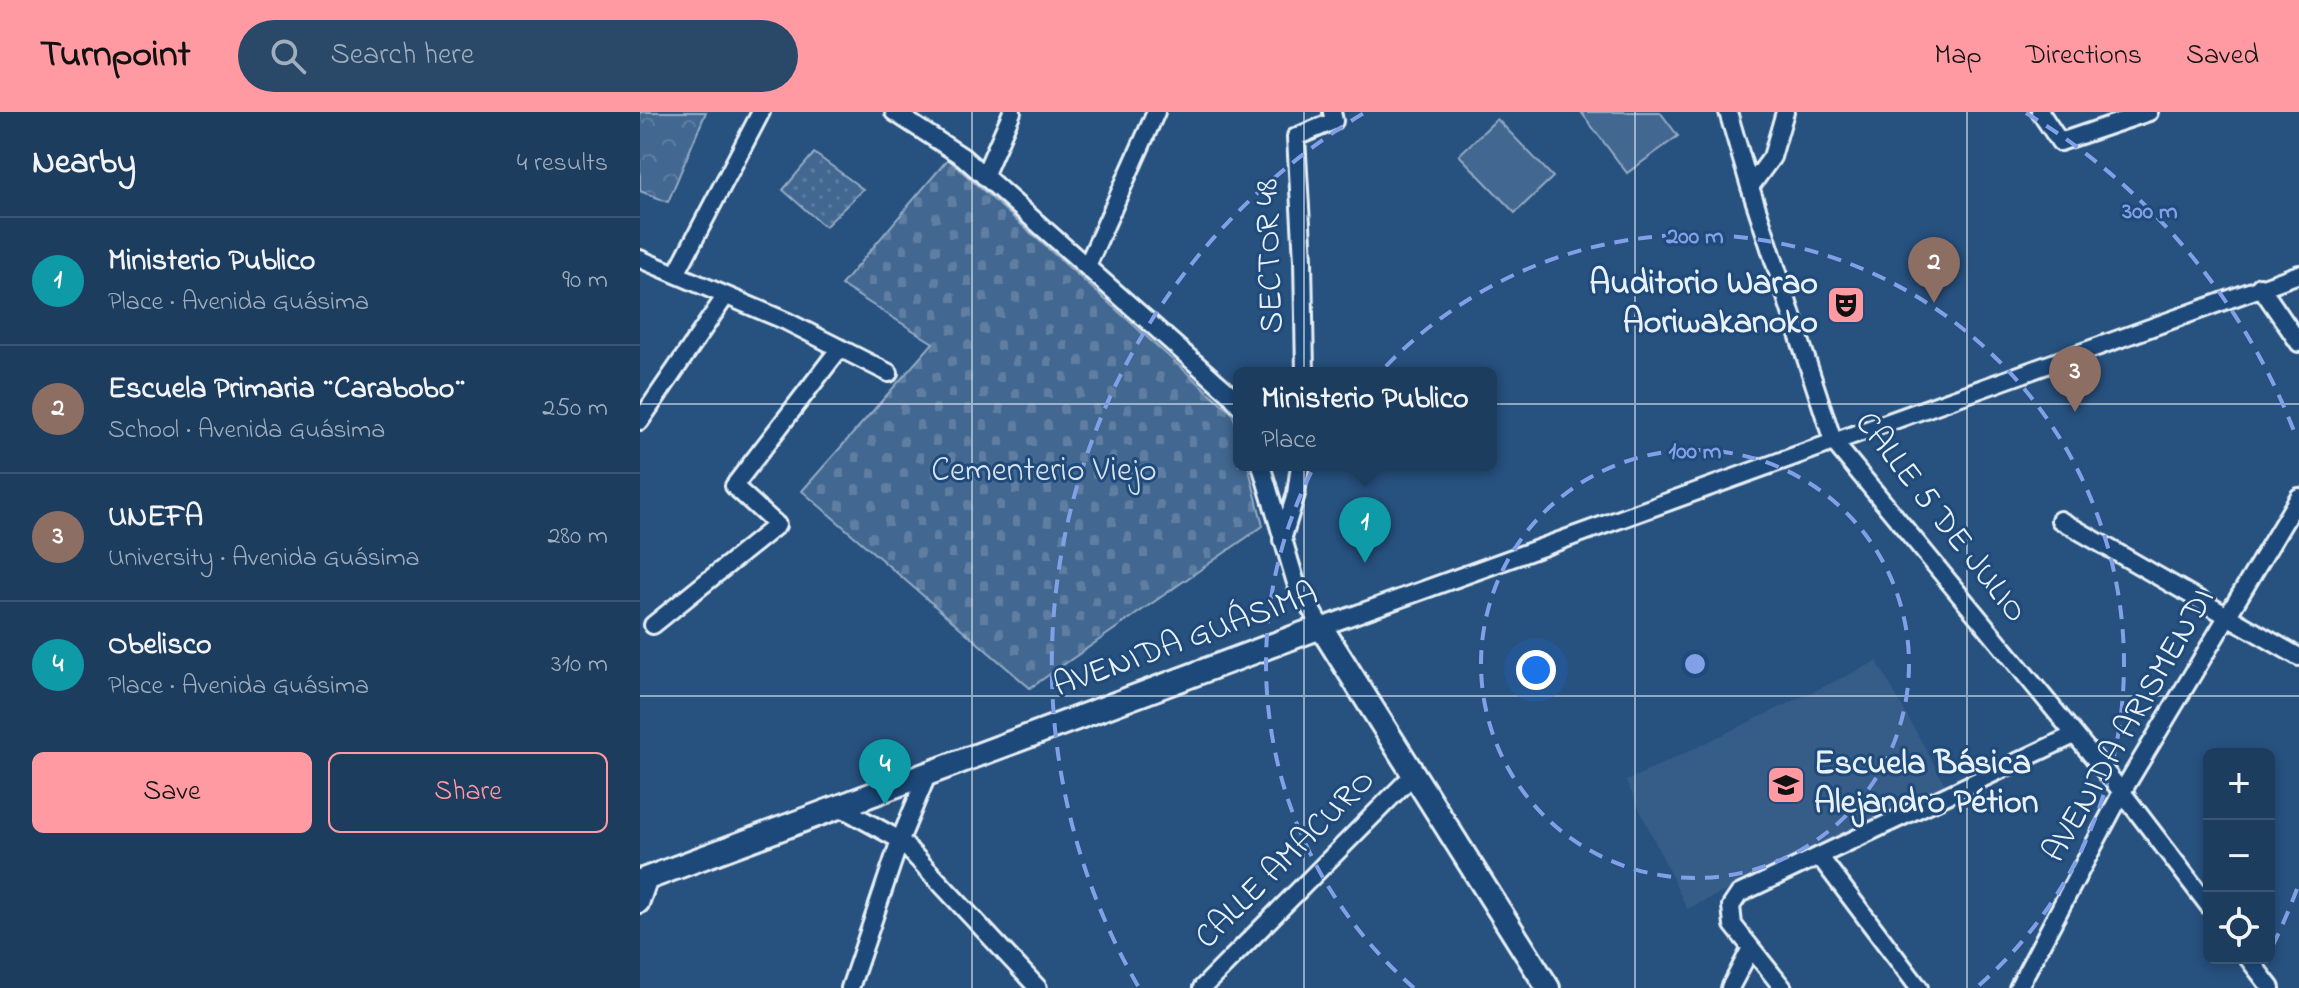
<!DOCTYPE html>
<meta charset="utf-8">
<style>
:root{--surface:#1d3d5f;--page:#2a4868;--text:#f1f3f6;--muted:#a0aebd;--line:#3b5674;--accent:#ff9aa2}
body{margin:0;font-family:"Indie Flower",sans-serif;background:var(--page);color:var(--text)}
.controls{position:absolute;right:24px;bottom:24px;display:grid;overflow:hidden;border-radius:12px;box-shadow:0 4px 12px #0003}
.controls button{width:72px;height:72px;display:grid;place-items:center;padding:0;border:0;border-bottom:2px solid var(--line);background:var(--surface);color:var(--text);font:40px sans-serif}
.you{position:absolute;left:896px;top:558px;width:28px;height:28px;margin:-20px;border:6px solid #fff;border-radius:50%;background:#1a73e8;box-shadow:0 0 0 12px #1a73e833}
.badge{display:grid;place-items:center;width:52px;height:52px;border-radius:50%;background:var(--accent);color:#fff;font-size:26px;font-weight:700}
.pin{position:absolute;translate:-50% -66px;filter:drop-shadow(0 2px 4px #0008)}
.pin::after{content:'';position:absolute;top:42px;width:28px;height:24px;background:inherit;clip-path:polygon(0 0,100% 0,50% 100%)}
.popup{position:absolute;left:593px;top:255px;width:264px;height:104px;box-sizing:border-box;display:grid;place-content:center;border-radius:12px;background:var(--surface);filter:drop-shadow(0 2px 6px #0005);font-size:26px;white-space:nowrap;color:var(--muted)}
.popup b{font-size:30px;color:var(--text)}
.popup::after{content:'';position:absolute;left:50%;top:100%;margin-left:-16px;border:16px solid transparent;border-top-color:var(--surface)}
.list{margin:0;padding:0;list-style:none}
h2{display:flex;justify-content:space-between;align-items:center;height:104px;margin:0;padding:0 32px;font-size:34px}
h2 small{font-size:26px;font-weight:400;color:var(--muted)}
.list li{display:grid;grid-template-columns:52px 1fr auto;gap:24px;align-items:center;box-sizing:border-box;height:128px;padding:0 32px;border-top:2px solid var(--line)}
.list b{display:block;font-size:30px;white-space:nowrap}
.list p{margin:0;font-size:26px;white-space:nowrap;color:var(--muted)}
.list em{font-size:26px;font-style:normal;color:var(--muted)}
.actions{display:flex;gap:16px;padding:24px 32px}
.actions a{flex:1;padding:18px 0;border:2px solid var(--accent);border-radius:12px;text-align:center;font-size:28px;color:var(--accent)}
.actions .main{background:var(--accent);color:#111}
.icon{flex:none;width:44px;height:44px;fill:none;stroke:currentColor;stroke-width:2;stroke-linecap:round;stroke-linejoin:round}
.map{position:relative;flex:none;width:1659px;height:876px;overflow:hidden}
header{display:flex;align-items:center;gap:48px;box-sizing:border-box;height:112px;padding:0 40px;background:var(--accent);color:#111}
header strong{font-size:38px}
nav{display:flex;gap:44px;margin-inline-start:auto;font-size:28px}
.search{width:560px;height:72px;background:var(--page);display:flex;align-items:center;gap:20px;box-sizing:border-box;padding:0 28px;border-radius:44px;color:var(--muted);font-size:30px}
main{display:flex}
aside{flex:1;background:var(--surface)}
.map>svg:first-child{display:block}
</style>
<header>
<strong>Turnpoint</strong>
<div class="search"><svg class="icon" aria-label="search" viewBox="0 0 24 24"><circle cx="10" cy="10" r="6"/><path d="M15 15l6 6"/></svg>Search here</div>
<nav><a>Map</a><a>Directions</a><a>Saved</a></nav>
</header>
<main>
<aside>
<h2>Nearby<small>4 results</small></h2>
<ul class="list">
<li><span class="badge" style="background:#0f9aa8">1</span><div><b>Ministerio Publico</b><p>Place · Avenida Guásima</p></div><em>90 m</em></li>
<li><span class="badge" style="background:#8d6e63">2</span><div><b>Escuela Primaria ¨Carabobo¨</b><p>School · Avenida Guásima</p></div><em>250 m</em></li>
<li><span class="badge" style="background:#8d6e63">3</span><div><b>UNEFA</b><p>University · Avenida Guásima</p></div><em>280 m</em></li>
<li><span class="badge" style="background:#0f9aa8">4</span><div><b>Obelisco</b><p>Place · Avenida Guásima</p></div><em>310 m</em></li>
</ul>
<div class="actions"><a class="main">Save</a><a>Share</a></div>
</aside>
<div class="map">
<svg width="1659" height="876" viewBox="0 0 1659 876">
<defs>
<pattern id="grass-dots" width="8" height="8" patternUnits="userSpaceOnUse" patternTransform="scale(2)"><rect width="8" height="8" fill="#436891"/><path d="M2 2h.1M6 6h.1" fill="none" stroke="#5e7ea1" stroke-width="1.8" stroke-linecap="round"/></pattern>
<pattern id="forest-crowns" width="20" height="18" patternUnits="userSpaceOnUse" patternTransform="scale(2)"><rect width="20" height="18" fill="#436891"/><path d="M2 6a3 3 0 1 1 6 0M12 15a3 3 0 1 1 6 0" fill="none" stroke="#5e7ea1"/></pattern>
<pattern id="cemetery-stones" width="16" height="16" patternUnits="userSpaceOnUse" patternTransform="scale(2)"><rect width="16" height="16" fill="#436891"/><path d="M2 7V4a2 2 0 0 1 4 0v3zM10 15v-3a2 2 0 0 1 4 0v3z" fill="#5e7ea1"/></pattern>
</defs>
<rect width="100%" height="100%" fill="#27517f"/>
<filter id="ink" filterUnits="userSpaceOnUse"><feTurbulence type="fractalNoise" baseFrequency=".0125" numOctaves="2"/><feDisplacementMap in="SourceGraphic" scale="16" xChannelSelector="R" yChannelSelector="G"/><feConvolveMatrix kernelMatrix="1 2 1 2 8 2 1 2 1" color-interpolation-filters="sRGB"/></filter>
<g filter="url(#ink)">
<!-- built -->
<path fill="#355d88" d="M1237,549L1307,676L1047,797L986,669Z"/>
<!-- grass -->
<path fill="url(#grass-dots)" stroke="#96acc4" stroke-width="2" d="M174,41L223,77L185,115L143,78Z"/>
<!-- forest -->
<path fill="url(#forest-crowns)" stroke="#96acc4" stroke-width="2" d="M0,0H66L28,90L0,79Z"/>
<!-- cemetery -->
<path fill="url(#cemetery-stones)" stroke="#96acc4" stroke-width="2" d="M308,47L592,301L599,320V353H608L623,414L390,576L162,379L293,231L201,173Z"/>
<!-- pitch -->
<path fill="#436891" stroke="#96acc4" stroke-width="2" d="M941,0H1020L1038,24L987,61Z
M857,7L913,65L875,101L819,43Z"/>
<g fill="none" stroke-linecap="round" stroke-linejoin="round">
<defs>
<path id="minor" d="M254,0L323,45L589,281L599,293
M1088,0L1110,75L1193,329L1482,680L1569,794
M1400,0L1420,30L1509,0
M344,64L372,0
M1110,75L1132,45L1145,0
M0,147L146,209L249,261
M447,154L516,0
M36,162L121,0
M1620,174L1659,231
M665,261L663,148L656,25L694,9L692,0
M0,309L85,185
M621,353L656,471L681,515L1659,162
M1420,408L1659,545
M642,428L656,382L660,353
M13,513L137,413L94,374L200,236
M198,694L260,728L398,876
M1170,749L1180,745L1279,876
M0,792L9,766
M1608,846L1631,876
M210,876L260,728L288,661
M562,876L773,663
M1090,876L1111,836L1105,828
M1143,876L1093,813L1091,794L1099,782L1434,623
M1378,876L1482,680L1659,385"/>
<path id="major" d="M0,769L681,515L908,876"/>
</defs>
<!-- minor casing -->
<use href="#minor" stroke="#e8f1f8" stroke-width="22"/>
<!-- major casing -->
<use href="#major" stroke="#e8f1f8" stroke-width="28"/>
<!-- minor -->
<use href="#minor" stroke="#1f4a7a" stroke-width="16"/>
<!-- major -->
<use href="#major" stroke="#1f4a7a" stroke-width="22"/>
</g>
</g>
<!-- grid -->
<path fill="none" stroke="#e8f1f8" stroke-width="2" stroke-opacity="0.55" d="M332,0V876M664,0V876M995,0V876M1327,0V876M0,292H1659M0,584H1659"/>
<!-- distance rings -->
<g fill="none" stroke="#82a0e8" stroke-width="4" stroke-dasharray="14 10">
<circle cx="1055" cy="552" r="214"/>
<path d="M774 876A429 429 0 1 1 1336 876"/>
<path d="M1657 777A643 643 0 0 1 1630 839M498 874A643 643 0 0 1 724 1M1386 1A643 643 0 0 1 1657 327"/>
</g>
<!-- icons -->
<defs>
<symbol id="theatre-square" viewBox="-11 -11 22 22"><rect x="-9" y="-9" width="18" height="18" rx="4" fill="#ff9aa2" stroke="#1f4a7a"/><path d="M-5-5.5Q0-4 5-5.5V0Q5 5 0 6Q-5 5-5 0ZM-3.3-2.5H-1v1.5H-3.3ZM1-2.5H3.3v1.5H1ZM-2.8 1Q0 5.5 2.8 1Z" fill="#111"/></symbol>
<symbol id="school-square" viewBox="-11 -11 22 22"><rect x="-9" y="-9" width="18" height="18" rx="4" fill="#ff9aa2" stroke="#1f4a7a"/><path d="M0-5L7-2L0 1L-7-2ZM-4 1L0 2.5L4 1V4Q0 6-4 4Z" fill="#111"/></symbol>
</defs>
<g fill-rule="evenodd">
<use href="#theatre-square" x="1184" y="171" width="44" height="44"/>
<use href="#school-square" x="1124" y="651" width="44" height="44"/>
</g>
<g text-anchor="middle" dominant-baseline="central" stroke-width="6" stroke-linejoin="round" paint-order="stroke">
<!-- street labels -->
<g font-size="34" fill="#e8f1f8" stroke="#1f4a7a">
<text transform="translate(631 144) rotate(-92)">SECTOR 48</text>
<text transform="translate(1300 406) rotate(52)">CALLE 5 DE JULIO</text>
<text transform="translate(546 529) rotate(-20)">AVENIDA GUÁSIMA</text>
<text transform="translate(1490 614) rotate(-60)">AVENIDA ARISMENDI</text>
<text transform="translate(646 748) rotate(-45)">CALLE AMACURO</text>
</g>
<!-- poi labels -->
<g font-size="34" font-weight="bold" fill="#e8f1f8" stroke="#1f4a7a" text-anchor="end">
<text x="1178" y="173">Auditorio Warao<tspan x="1178" dy="39">Aoriwakanoko</tspan></text>
<text x="1174" y="653" text-anchor="start">Escuela Básica<tspan x="1174" dy="39">Alejandro Pétion</tspan></text>
</g>
<!-- park labels -->
<g font-size="34" fill="#d8e3ee" stroke="#1f4a7a">
<text x="404" y="360">Cementerio Viejo</text>
</g>
</g>
<circle cx="1055" cy="552" r="12" fill="#82a0e8" stroke="#1f4a7a" stroke-width="4"/>
<g font-size="24" text-anchor="middle" font-weight="bold" fill="#82a0e8" stroke="#1f4a7a" stroke-width="6" stroke-linejoin="round" paint-order="stroke">
<text x="1510" y="106">300 m</text>
<text x="1055" y="131">200 m</text>
<text x="1055" y="346">100 m</text>
</g>
</svg>
<div class="controls">
<button>+</button>
<button>−</button>
<button><svg class="icon" aria-label="locate" viewBox="0 0 24 24"><circle cx="12" cy="12" r="6"/><path d="M12 2v4M12 18v4M2 12h4M18 12h4"/></svg></button>
</div>
<div class="you"></div>
<div class="pin badge" style="left:725px;top:451px;background:#0f9aa8">1</div>
<div class="popup"><b>Ministerio Publico</b>Place</div>
<div class="pin badge" style="left:1294px;top:191px;background:#8d6e63">2</div>
<div class="pin badge" style="left:1435px;top:300px;background:#8d6e63">3</div>
<div class="pin badge" style="left:245px;top:693px;background:#0f9aa8">4</div>
</div>
</main>
